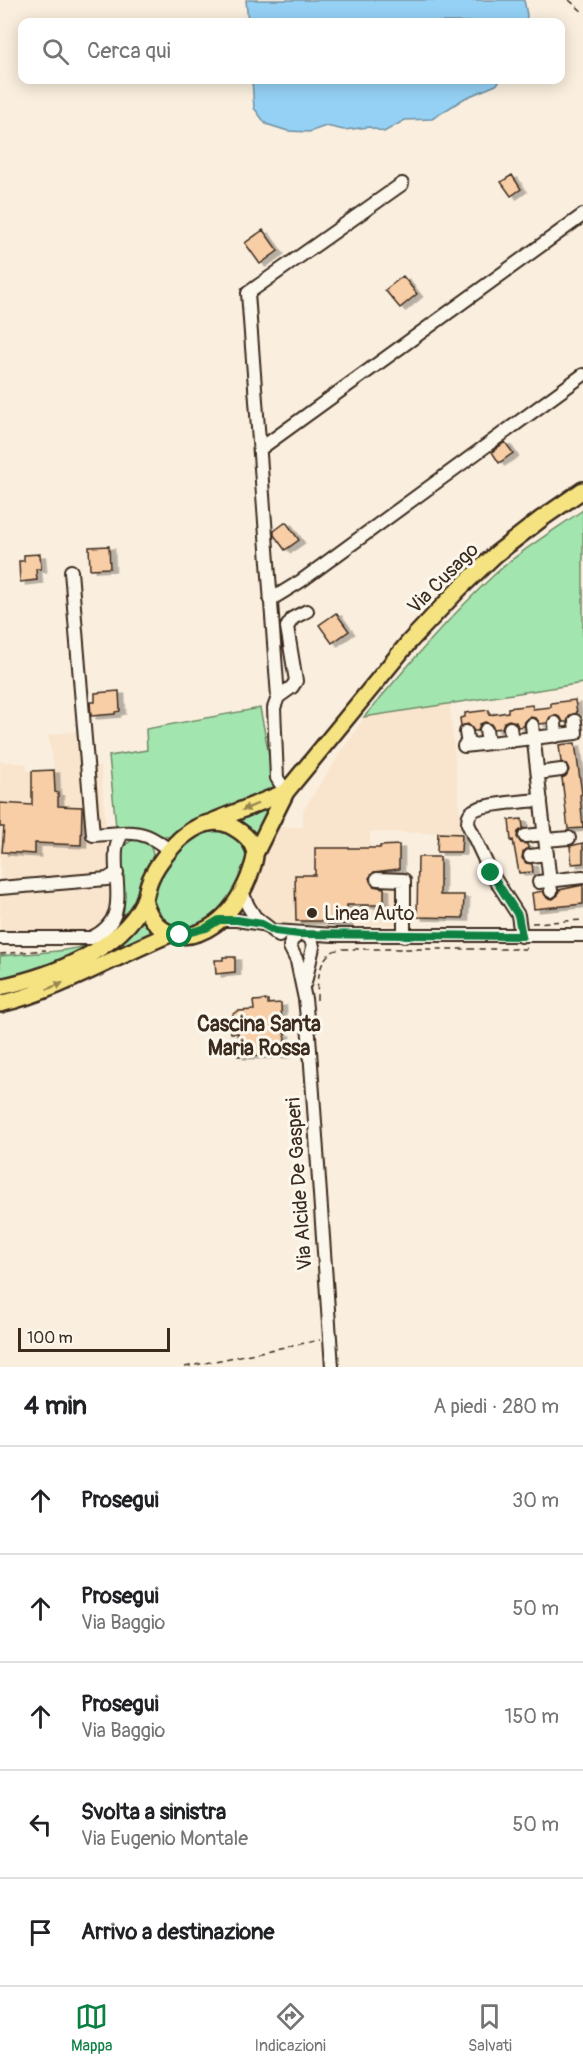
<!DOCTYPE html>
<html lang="it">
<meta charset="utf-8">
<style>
:root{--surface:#fff;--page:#f6f6f6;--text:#202124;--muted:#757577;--line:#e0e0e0;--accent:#0b8043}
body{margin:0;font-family:Pangolin,sans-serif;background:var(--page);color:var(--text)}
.scale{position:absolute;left:18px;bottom:15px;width:152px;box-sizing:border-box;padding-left:6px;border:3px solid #3b2a1e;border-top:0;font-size:16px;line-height:21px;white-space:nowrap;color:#3b2a1e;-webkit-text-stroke:4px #fbf7ec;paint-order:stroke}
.stop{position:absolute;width:18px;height:18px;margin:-14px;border:4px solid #0b8043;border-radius:50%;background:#fff}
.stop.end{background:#0b8043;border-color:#fff;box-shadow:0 2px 6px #0008}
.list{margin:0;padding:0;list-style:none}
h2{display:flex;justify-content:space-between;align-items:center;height:78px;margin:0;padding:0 24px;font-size:26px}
h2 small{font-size:20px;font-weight:400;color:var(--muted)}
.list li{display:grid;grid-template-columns:39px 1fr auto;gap:18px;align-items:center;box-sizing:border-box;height:108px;padding:0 24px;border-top:2px solid var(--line)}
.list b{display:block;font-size:22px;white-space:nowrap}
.list p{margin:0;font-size:20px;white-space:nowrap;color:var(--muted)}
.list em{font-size:20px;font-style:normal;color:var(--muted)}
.icon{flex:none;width:33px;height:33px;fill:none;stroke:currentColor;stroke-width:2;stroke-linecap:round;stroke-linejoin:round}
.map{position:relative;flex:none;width:583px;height:1367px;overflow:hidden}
.search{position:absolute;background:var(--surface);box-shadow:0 3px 15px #0003;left:18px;right:18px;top:18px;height:66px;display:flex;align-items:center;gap:15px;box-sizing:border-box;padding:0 21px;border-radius:12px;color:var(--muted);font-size:22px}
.sheet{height:618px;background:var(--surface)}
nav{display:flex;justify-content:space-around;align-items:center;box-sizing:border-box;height:84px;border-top:2px solid var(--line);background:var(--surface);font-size:16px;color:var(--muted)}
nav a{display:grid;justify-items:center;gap:3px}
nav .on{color:var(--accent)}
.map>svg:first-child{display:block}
</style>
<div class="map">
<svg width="583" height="1367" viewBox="0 0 583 1367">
<defs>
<filter id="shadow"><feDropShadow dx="5.5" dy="3" stdDeviation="0" flood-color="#0004"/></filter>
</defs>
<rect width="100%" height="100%" fill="#faefde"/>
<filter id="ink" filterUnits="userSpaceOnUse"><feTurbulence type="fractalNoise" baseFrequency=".0167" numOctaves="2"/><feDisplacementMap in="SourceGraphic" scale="12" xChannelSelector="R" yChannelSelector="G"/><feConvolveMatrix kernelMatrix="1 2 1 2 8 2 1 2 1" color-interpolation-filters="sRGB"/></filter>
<g filter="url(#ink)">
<!-- built -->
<path fill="#f9e5ce" d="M450,704L462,834L370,832L371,883L398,884V925L297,924V929L281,925L261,915L252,905L250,891L275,827H303V810L364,717Z
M92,729L94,767L101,765L109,868L106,874L107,883L112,889V903L96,930V941L0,946V761L27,764V771L54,770L48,735Z"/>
<!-- green -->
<path fill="#a3e5af" stroke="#6f8866" stroke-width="1.5" d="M583,510V683L364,717C406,668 447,619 494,575C521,550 553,531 583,510Z
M260,708L275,786L262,795L169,837L116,827L109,756L147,750L146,729Z
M275,800L255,837L244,825L235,820Z
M214,828C231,833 241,838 248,855C242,887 220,925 184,928C175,929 163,925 158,918C155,913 153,906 151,900C158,867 183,840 214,828Z
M133,840C142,839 152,844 153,855C153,861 148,870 145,876C137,898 130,921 111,936C84,958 33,972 0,981V956C29,953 80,953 105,938C110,935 118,927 121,921C132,899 105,850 133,840Z
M141,914L156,933L125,944L98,961L57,979L0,997V995C39,987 89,970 119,944C129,937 136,925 141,914Z"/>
<!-- water -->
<path fill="#95d1f5" stroke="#718e9f" stroke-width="1.5" d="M246,0H524L527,15L526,22H248Z
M252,80H501L496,85L465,98L432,119L405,120L384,132L369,127L344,130L326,126L309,132L288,131L266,124L254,108Z"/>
<!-- building -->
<path fill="#f8cea7" stroke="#3b2a1e" stroke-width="1.5" filter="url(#shadow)" d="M512,175L521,189L511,196L501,182Z
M263,230L278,251L260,264L245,243Z
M403,276L417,294L400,308L385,290Z
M505,442L513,453L499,463L492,452Z
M286,522L299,540L285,550L274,535V531Z
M109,546L110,568L90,569L89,547Z
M40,554L41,569H36L37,580L20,582L19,561H24V555Z
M336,613L349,631L332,643L319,625Z
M119,691L120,711L115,712V714L91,716L90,702H95V693Z
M575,700L577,713L570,715L567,722H563L561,718L555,715L550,717L547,723L540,724L536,718L530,717L525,721L524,726L518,727L516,722L509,720L504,722L502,728L494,729L492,724L485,722L480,724L478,731H474L468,724L461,726L460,718L465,717V713L489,710V715L508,712V708L532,705L533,709L551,707V703Z
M575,743L582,794L580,795L583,828L568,829L562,778L566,776L569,770L567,765L561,762L559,745Z
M54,770L55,792L58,793V806L82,807L81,845L35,843V854L2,852L4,827H0V803L32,805V771Z
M522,819L523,828L518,832L517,837L521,843L527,844L528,848L523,852L522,858L526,863L532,864L533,872L519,873L513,840L511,841L509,820Z
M438,833L462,834L461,852H437Z
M583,843V863L572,864L570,846Z
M399,845V869L374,872L369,878L373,886L384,888V905H347V924H328V921H296L295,875H315V848H380V846Z
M418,857H440V895H464L463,918L417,917Z
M583,885V904L534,909L532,893L543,891L547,898L553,899L558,895L559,890Z
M223,957H235V972L216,974L215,960H223Z
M268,1000V1004L281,1003L282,1033H285L284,1055L238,1056V1033H231L230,1024H233V1014L237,1011L254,1010L253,1001Z"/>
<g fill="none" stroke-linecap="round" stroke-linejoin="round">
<defs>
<path id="minor" d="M260,449L583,215
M71,571L93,835L122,833
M270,600L301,581L583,375
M278,697L292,687L296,681L287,627L293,618L307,611
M555,723L556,736
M532,725L551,891
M510,728L512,741
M486,730L488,743
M466,732L468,745
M464,746L576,733L575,721
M538,773L561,770
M286,792L277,778L274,708L278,697L248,293L402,184
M525,836L545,834
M546,840L569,838
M530,856L547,854
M377,879L404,880V936
M539,882L583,877
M0,888L107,879L117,873
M242,892L248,906L255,917L279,936
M219,920H237L262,924
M275,931L333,935H583
M299,934L291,941L290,947L297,961L305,999L309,1036L332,1367
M302,934L309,937L312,942L313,947L305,983
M521,936L518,915L491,873L468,824C468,819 468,814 473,811C481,804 528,801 541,800
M0,938H91C131,919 113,885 116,850C116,845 120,838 122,833C142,831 154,838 169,850"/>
<path id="major" d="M214,821L286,792
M255,854L286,792L409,642L459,589L496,554L541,519L583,490
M0,987C51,976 120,951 144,901C146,896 147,889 149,883C155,866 167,852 180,839C194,827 211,817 229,825C241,831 254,841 255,855C255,862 251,870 249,877C242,894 230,913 215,924C184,946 154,936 144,900
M0,1004C60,990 114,957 170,934"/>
</defs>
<!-- minor casing -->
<use href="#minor" stroke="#3b2a1e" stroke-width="16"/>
<!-- major casing -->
<use href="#major" stroke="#3b2a1e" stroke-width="20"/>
<!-- path -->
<path stroke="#3b2a1e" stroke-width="1.5" stroke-dasharray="6 4.5" stroke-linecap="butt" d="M569,0L583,12
M532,923L583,920
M0,954L46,950
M317,1000C317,986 318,960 332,952C335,950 338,950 342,949H525L528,946
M185,1367L320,1340"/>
<!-- minor -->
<use href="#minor" stroke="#fbf7ec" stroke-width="12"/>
<!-- major -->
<use href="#major" stroke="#f5e382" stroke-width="15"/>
</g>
<!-- one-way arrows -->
<defs><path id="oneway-solid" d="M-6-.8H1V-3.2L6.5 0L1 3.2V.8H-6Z" transform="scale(1.5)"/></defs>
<g fill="#988650">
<use href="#oneway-solid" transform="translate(250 807) rotate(157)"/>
<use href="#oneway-solid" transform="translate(55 986) rotate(-22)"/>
</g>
</g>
<g fill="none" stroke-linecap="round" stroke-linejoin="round" filter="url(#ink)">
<!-- route -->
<path stroke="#0b8043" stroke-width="8" d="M180,935L206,928L219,920H237L262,924L275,931L299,934L522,936L518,915L491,873"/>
</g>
<!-- markers -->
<circle fill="#3b2a1e" stroke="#fbf7ec" stroke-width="2" cx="312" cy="913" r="6"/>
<g text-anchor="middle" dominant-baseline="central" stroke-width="6" stroke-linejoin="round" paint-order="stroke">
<!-- street labels -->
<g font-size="20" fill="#3b2a1e" stroke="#fbf7ec">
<text transform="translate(443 578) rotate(-45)">Via Cusago</text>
<text transform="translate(299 1184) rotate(-94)">Via Alcide De Gasperi</text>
</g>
<!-- poi labels -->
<g font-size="20" fill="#3b2a1e" stroke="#fbf7ec" text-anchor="start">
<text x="324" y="913">Linea Auto</text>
</g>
<!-- neighbourhood labels -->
<g font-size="21" font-weight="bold" fill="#3b2a1e" stroke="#fbf7ec">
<text x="259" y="1024">Cascina Santa<tspan x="259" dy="24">Maria Rossa</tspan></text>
</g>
</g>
</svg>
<div class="scale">100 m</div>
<div class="stop" style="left:180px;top:935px"></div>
<div class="stop end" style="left:491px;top:873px"></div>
<div class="search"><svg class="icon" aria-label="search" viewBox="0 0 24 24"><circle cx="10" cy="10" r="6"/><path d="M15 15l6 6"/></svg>Cerca qui</div>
</div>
<section class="sheet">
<h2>4 min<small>A piedi · 280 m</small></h2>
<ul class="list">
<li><svg class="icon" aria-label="ahead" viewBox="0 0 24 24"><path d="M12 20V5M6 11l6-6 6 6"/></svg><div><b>Prosegui</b></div><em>30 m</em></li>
<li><svg class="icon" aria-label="ahead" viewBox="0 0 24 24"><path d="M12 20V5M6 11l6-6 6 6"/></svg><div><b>Prosegui</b><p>Via Baggio</p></div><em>50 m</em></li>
<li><svg class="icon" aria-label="ahead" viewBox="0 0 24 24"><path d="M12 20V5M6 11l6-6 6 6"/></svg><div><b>Prosegui</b><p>Via Baggio</p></div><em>150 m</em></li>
<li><svg class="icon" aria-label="left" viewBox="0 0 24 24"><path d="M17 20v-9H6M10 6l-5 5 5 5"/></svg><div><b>Svolta a sinistra</b><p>Via Eugenio Montale</p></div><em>50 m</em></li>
<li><svg class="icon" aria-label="arrive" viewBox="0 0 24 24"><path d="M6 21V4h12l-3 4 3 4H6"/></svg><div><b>Arrivo a destinazione</b></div></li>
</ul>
</section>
<nav>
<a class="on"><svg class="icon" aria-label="map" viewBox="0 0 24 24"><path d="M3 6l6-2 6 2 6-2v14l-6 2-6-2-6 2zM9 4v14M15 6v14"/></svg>Mappa</a>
<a><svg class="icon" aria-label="directions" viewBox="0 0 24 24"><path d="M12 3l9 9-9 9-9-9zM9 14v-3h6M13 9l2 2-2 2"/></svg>Indicazioni</a>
<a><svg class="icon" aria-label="saved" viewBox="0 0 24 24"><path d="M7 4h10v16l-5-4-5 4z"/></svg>Salvati</a>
</nav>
